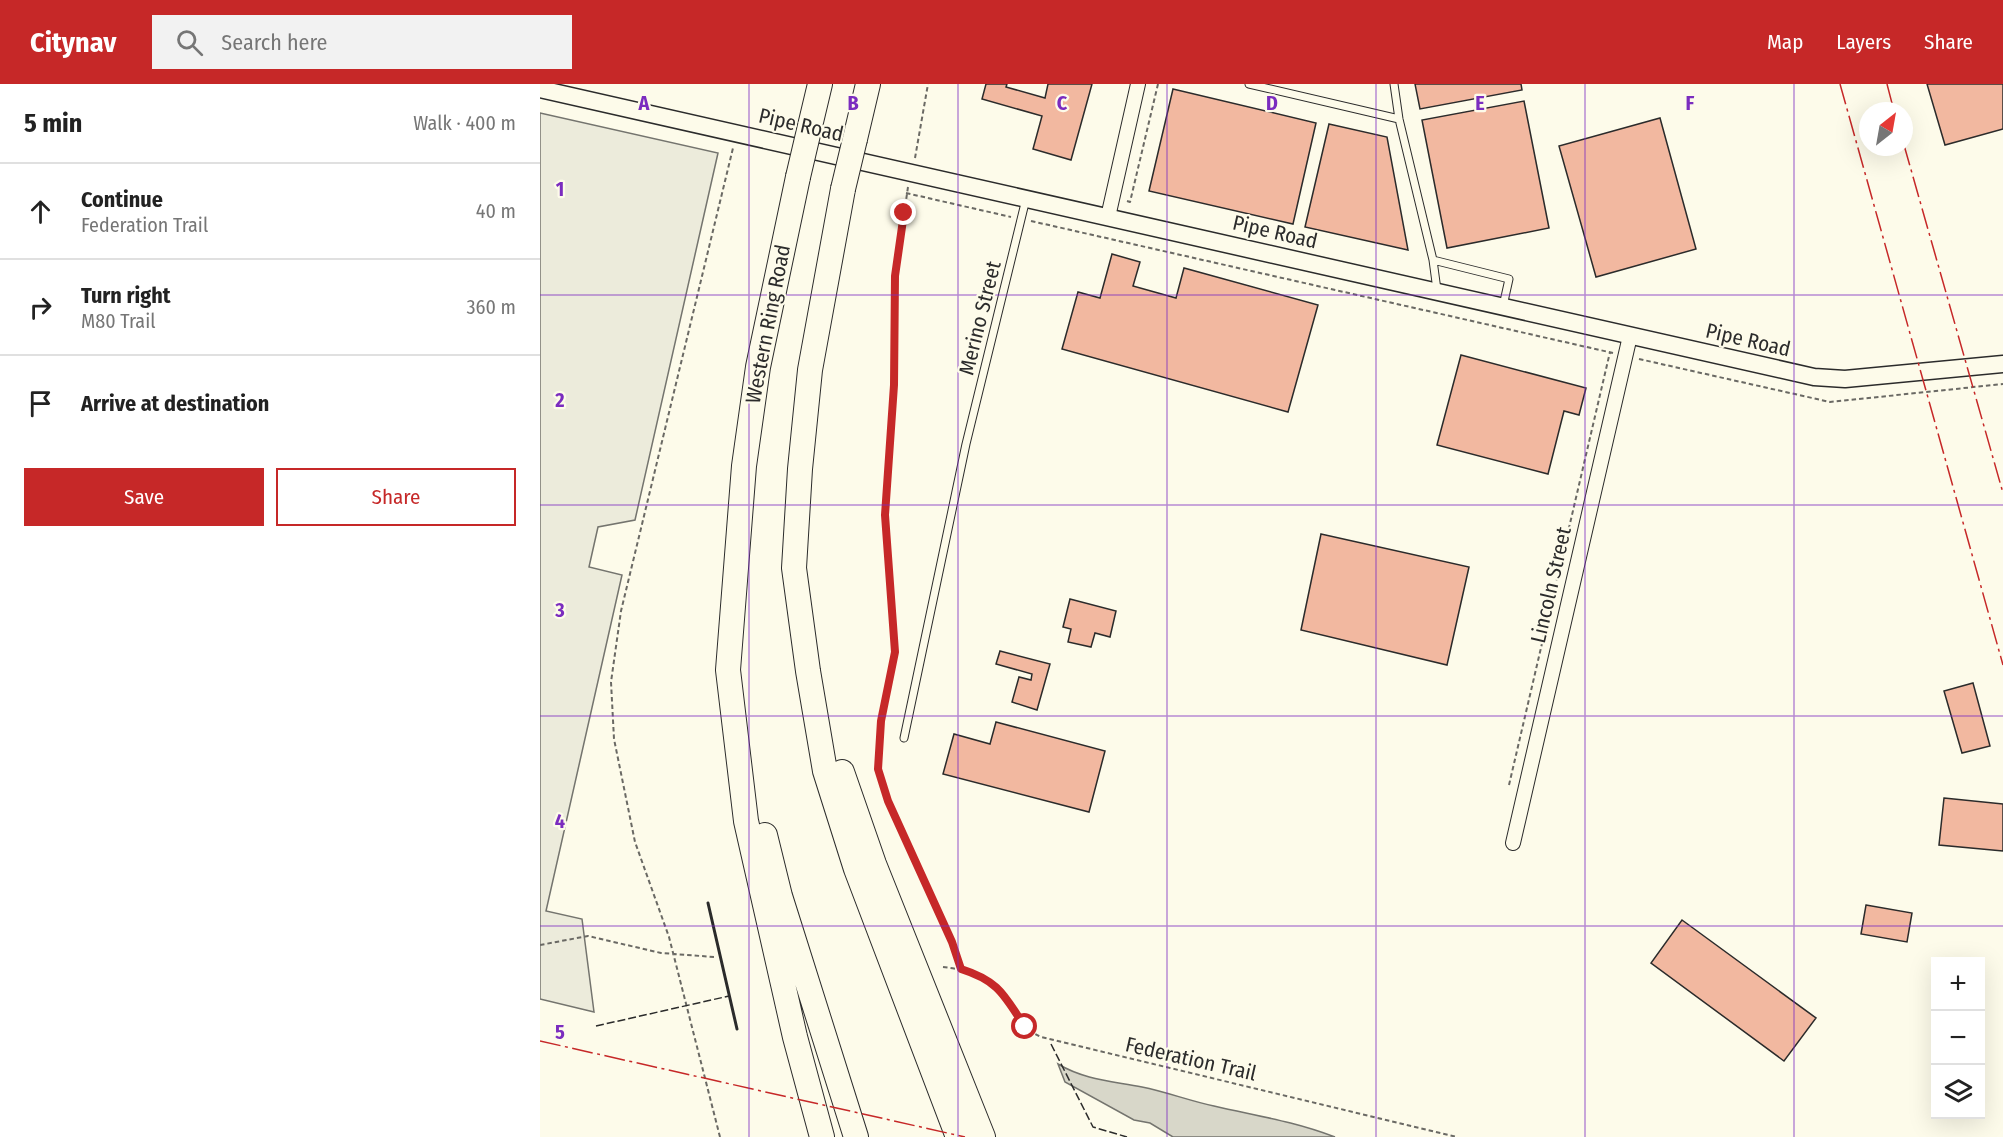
<!DOCTYPE html>
<meta charset="utf-8">
<style>
:root{--surface:#fff;--page:#f2f2f2;--text:#222;--muted:#767676;--line:#e0e0e0;--accent:#c62828}
body{margin:0;font-family:"Fira Sans Condensed",sans-serif;background:var(--page);color:var(--text)}
.controls{position:absolute;right:18px;bottom:18px;display:grid;overflow:hidden;border-radius:0px;box-shadow:0 6px 24px #0002}
.controls button{width:54px;height:54px;display:grid;place-items:center;padding:0;border:0;border-bottom:2px solid var(--line);background:var(--surface);color:var(--text);font:30px sans-serif}
.compass{position:absolute;left:1319px;top:18px;width:54px;height:54px;border-radius:50%;background:var(--surface);box-shadow:0 6px 24px #0002;rotate:31deg}
.stop{position:absolute;width:18px;height:18px;margin:-14px;border:4px solid #c62828;border-radius:50%;background:#fff}
.stop.end{background:#c62828;border-color:#fff;box-shadow:0 2px 6px #0008}
.list{margin:0;padding:0;list-style:none}
h2{display:flex;justify-content:space-between;align-items:center;height:78px;margin:0;padding:0 24px;font-size:26px}
h2 small{font-size:20px;font-weight:400;color:var(--muted)}
.list li{display:grid;grid-template-columns:39px 1fr auto;gap:18px;align-items:center;box-sizing:border-box;height:96px;padding:0 24px;border-top:2px solid var(--line)}
.list b{display:block;font-size:22px;white-space:nowrap}
.list p{margin:0;font-size:20px;white-space:nowrap;color:var(--muted)}
.list em{font-size:20px;font-style:normal;color:var(--muted)}
.actions{display:flex;gap:12px;padding:18px 24px}
.actions a{flex:1;padding:14px 0;border:2px solid var(--accent);border-radius:0px;text-align:center;font-size:21px;color:var(--accent)}
.actions .main{background:var(--accent);color:#fff}
.icon{flex:none;width:33px;height:33px;fill:none;stroke:currentColor;stroke-width:2;stroke-linecap:round;stroke-linejoin:round}
.map{position:relative;flex:none;width:1463px;height:1053px;overflow:hidden}
header{display:flex;align-items:center;gap:36px;box-sizing:border-box;height:84px;padding:0 30px;background:var(--accent);color:#fff}
header strong{font-size:28px}
nav{display:flex;gap:33px;margin-inline-start:auto;font-size:21px}
.search{width:420px;height:54px;background:var(--page);display:flex;align-items:center;gap:15px;box-sizing:border-box;padding:0 21px;border-radius:0px;color:var(--muted);font-size:22px}
main{display:flex}
aside{flex:1;background:var(--surface)}
.map>svg:first-child{display:block}
</style>
<header>
<strong>Citynav</strong>
<div class="search"><svg class="icon" aria-label="search" viewBox="0 0 24 24"><circle cx="10" cy="10" r="6"/><path d="M15 15l6 6"/></svg>Search here</div>
<nav><a>Map</a><a>Layers</a><a>Share</a></nav>
</header>
<main>
<aside>
<h2>5 min<small>Walk · 400 m</small></h2>
<ul class="list">
<li><svg class="icon" aria-label="ahead" viewBox="0 0 24 24"><path d="M12 20V5M6 11l6-6 6 6"/></svg><div><b>Continue</b><p>Federation Trail</p></div><em>40 m</em></li>
<li><svg class="icon" aria-label="right" viewBox="0 0 24 24"><path d="M7 20v-9h11M14 6l5 5-5 5"/></svg><div><b>Turn right</b><p>M80 Trail</p></div><em>360 m</em></li>
<li><svg class="icon" aria-label="arrive" viewBox="0 0 24 24"><path d="M6 21V4h12l-3 4 3 4H6"/></svg><div><b>Arrive at destination</b></div></li>
</ul>
<div class="actions"><a class="main">Save</a><a>Share</a></div>
</aside>
<div class="map">
<svg width="1463" height="1053" viewBox="0 0 1463 1053">
<rect width="100%" height="100%" fill="#fdfbea"/>
<!-- green -->
<path fill="#ecebdb" stroke="#74746e" stroke-width="1.5" d="M0,29L178,69L95,436L58,443L49,483L82,491L6,827L42,835L54,928L0,915Z"/>
<!-- water -->
<path fill="#d8d7c9" stroke="#74746e" stroke-width="1.5" d="M518,980C545,996 572,997 602,1003C627,1008 650,1017 674,1022C717,1032 753,1037 795,1053H633L610,1039L594,1036L525,998Z"/>
<!-- building -->
<path fill="#f2b8a0" stroke="#2b2b2b" stroke-width="1.5" d="M446,0H467L466,3L505,14L508,0H552L531,76L493,65L502,32L442,15Z
M875,0H981L982,6L880,25Z
M1387,0H1463V45L1405,61Z
M633,5L776,39L753,140L609,107Z
M984,17L1009,144L907,164L882,36Z
M1120,34L1156,165L1056,193L1019,62Z
M789,40L847,53L868,166L765,143Z
M572,170L600,178L593,202L636,214L644,184L778,221L748,328L522,265L538,208L560,214Z
M921,271L1046,304L1039,331L1024,327L1008,390L897,361Z
M781,450L929,483L907,581L761,546Z
M530,515L576,527L570,553L555,549L551,563L528,558L531,545L523,543Z
M460,567L510,580L497,626L472,618L479,593L491,596L492,590L456,580Z
M1433,599L1450,662L1422,669L1404,607Z
M456,638L565,667L549,728L403,690L414,650L450,660Z
M1404,714L1463,720V767L1399,761Z
M1326,821L1372,829L1367,858L1321,850Z
M1142,836L1276,934L1244,977L1111,879Z"/>
<g fill="none" stroke-linecap="round" stroke-linejoin="round">
<defs>
<path id="service" d="M709,0L859,35
M854,0L859,35L893,176L969,195L963,222
M893,176L897,206
M364,654L426,360L486,115"/>
<path id="minor" d="M568,133L598,0
M973,759L1090,252"/>
<path id="tertiary" d="M0,5L1274,293L1305,295L1463,280"/>
<path id="motorway" d="M270,42L280,0
M315,55L328,0
M258,93L218,283L204,382L188,586L206,737L255,953L282,1053
M303,105L270,286L260,385L254,484L268,587L285,687L316,785L418,1053
M302,688L334,780L443,1053
M225,751L240,812L316,1053"/>
</defs>
<!-- service casing -->
<use href="#service" stroke="#2b2b2b" stroke-width="9"/>
<!-- minor casing -->
<use href="#minor" stroke="#2b2b2b" stroke-width="16"/>
<!-- tertiary casing -->
<use href="#tertiary" stroke="#2b2b2b" stroke-width="19"/>
<!-- motorway casing -->
<use href="#motorway" stroke="#2b2b2b" stroke-width="26"/>
<!-- path -->
<path stroke="#6a6964" stroke-width="2" stroke-dasharray="4.5 3" stroke-linecap="butt" d="M375,74L388,0
M368,103L355,192L353,301L345,431L355,568L341,637L338,685L348,717L412,858L421,885
M366,109L471,133
M587,117L590,118L618,0
M491,137L1073,269
M1099,275L1290,318L1463,300
M969,701L1070,268
M0,861L48,852L121,869L174,873
M403,883C429,886 454,893 468,915C479,932 483,945 501,953L917,1053
M180,1053L129,853L95,758L74,655L71,598L81,527L193,64"/>
<!-- service -->
<use href="#service" stroke="#fdfbea" stroke-width="7"/>
<!-- minor -->
<use href="#minor" stroke="#fdfbea" stroke-width="14"/>
<!-- tertiary -->
<use href="#tertiary" stroke="#fdfbea" stroke-width="16"/>
<!-- motorway -->
<use href="#motorway" stroke="#fdfbea" stroke-width="24"/>
<defs>
<path id="motorway-bridge" d="M258,93L270,42
M303,105L315,55"/>
</defs>
<!-- motorway-bridge casing -->
<use href="#motorway-bridge" stroke="#2b2b2b" stroke-width="26" stroke-linecap="butt"/>
<!-- motorway-bridge -->
<use href="#motorway-bridge" stroke="#fdfbea" stroke-width="24"/>
<!-- fence -->
<path stroke="#2b2b2b" stroke-width="1.5" stroke-dasharray="8 3" stroke-linecap="butt" d="M56,942L189,912
M511,960L553,1043L587,1053"/>
<!-- wall -->
<path stroke="#2b2b2b" stroke-width="3" d="M168,819L197,945"/>
<!-- power -->
<path stroke="#c62828" stroke-width="1.5" stroke-dasharray="21 4.5 3 4.5" stroke-linecap="butt" d="M1300,0L1463,581
M1347,0L1354,27
M1364,61L1463,409
M0,957L425,1053"/>
</g>
<g fill="none" stroke-linecap="round" stroke-linejoin="round">
<!-- route -->
<path stroke="#c62828" stroke-width="8" d="M364,129L355,192L354,301L345,431L355,568L341,637L338,685L348,717L412,858L421,885C459,897 464,911 485,943"/>
</g>
<!-- grid -->
<path fill="none" stroke="#7b2cbf" stroke-width="1.5" stroke-opacity="0.55" d="M209,0V1053M418,0V1053M627,0V1053M836,0V1053M1045,0V1053M1254,0V1053M0,211H1463M0,421H1463M0,632H1463M0,842H1463"/>
<g text-anchor="middle" dominant-baseline="central" stroke-width="4.5" stroke-linejoin="round" paint-order="stroke">
<!-- street labels -->
<g font-size="21" fill="#2b2b2b" stroke="#fdfbea">
<text transform="translate(261 41) rotate(13)">Pipe Road</text>
<text transform="translate(735 148) rotate(13)">Pipe Road</text>
<text transform="translate(440 234) rotate(-76)">Merino Street</text>
<text transform="translate(228 240) rotate(-79)">Western Ring Road</text>
<text transform="translate(1208 256) rotate(13)">Pipe Road</text>
<text transform="translate(1011 501) rotate(-77)">Lincoln Street</text>
<text transform="translate(651 975) rotate(13)">Federation Trail</text>
</g>
</g>
<g font-size="20" text-anchor="middle" font-weight="bold" fill="#7b2cbf" stroke="#fdfbea" stroke-width="4.5" stroke-linejoin="round" paint-order="stroke">
<text x="104" y="26">A</text>
<text x="313" y="26">B</text>
<text x="522" y="26">C</text>
<text x="732" y="26">D</text>
<text x="940" y="26">E</text>
<text x="1150" y="26">F</text>
<text x="20" y="112">1</text>
<text x="20" y="323">2</text>
<text x="20" y="533">3</text>
<text x="20" y="744">4</text>
<text x="20" y="955">5</text>
</g>
</svg>
<div class="controls">
<button>+</button>
<button>−</button>
<button><svg class="icon" aria-label="layers" viewBox="0 0 24 24"><path d="M12 4l9 5-9 5-9-5zM3 14l9 5 9-5"/></svg></button>
</div>
<svg class="compass" viewBox="-18 -18 36 36"><path d="M0-13l5 13h-10z" fill="#e53935"/><path d="M0 13l5-13h-10z" fill="#767676"/></svg>
<div class="stop" style="left:485px;top:943px"></div>
<div class="stop end" style="left:364px;top:129px"></div>
</div>
</main>
